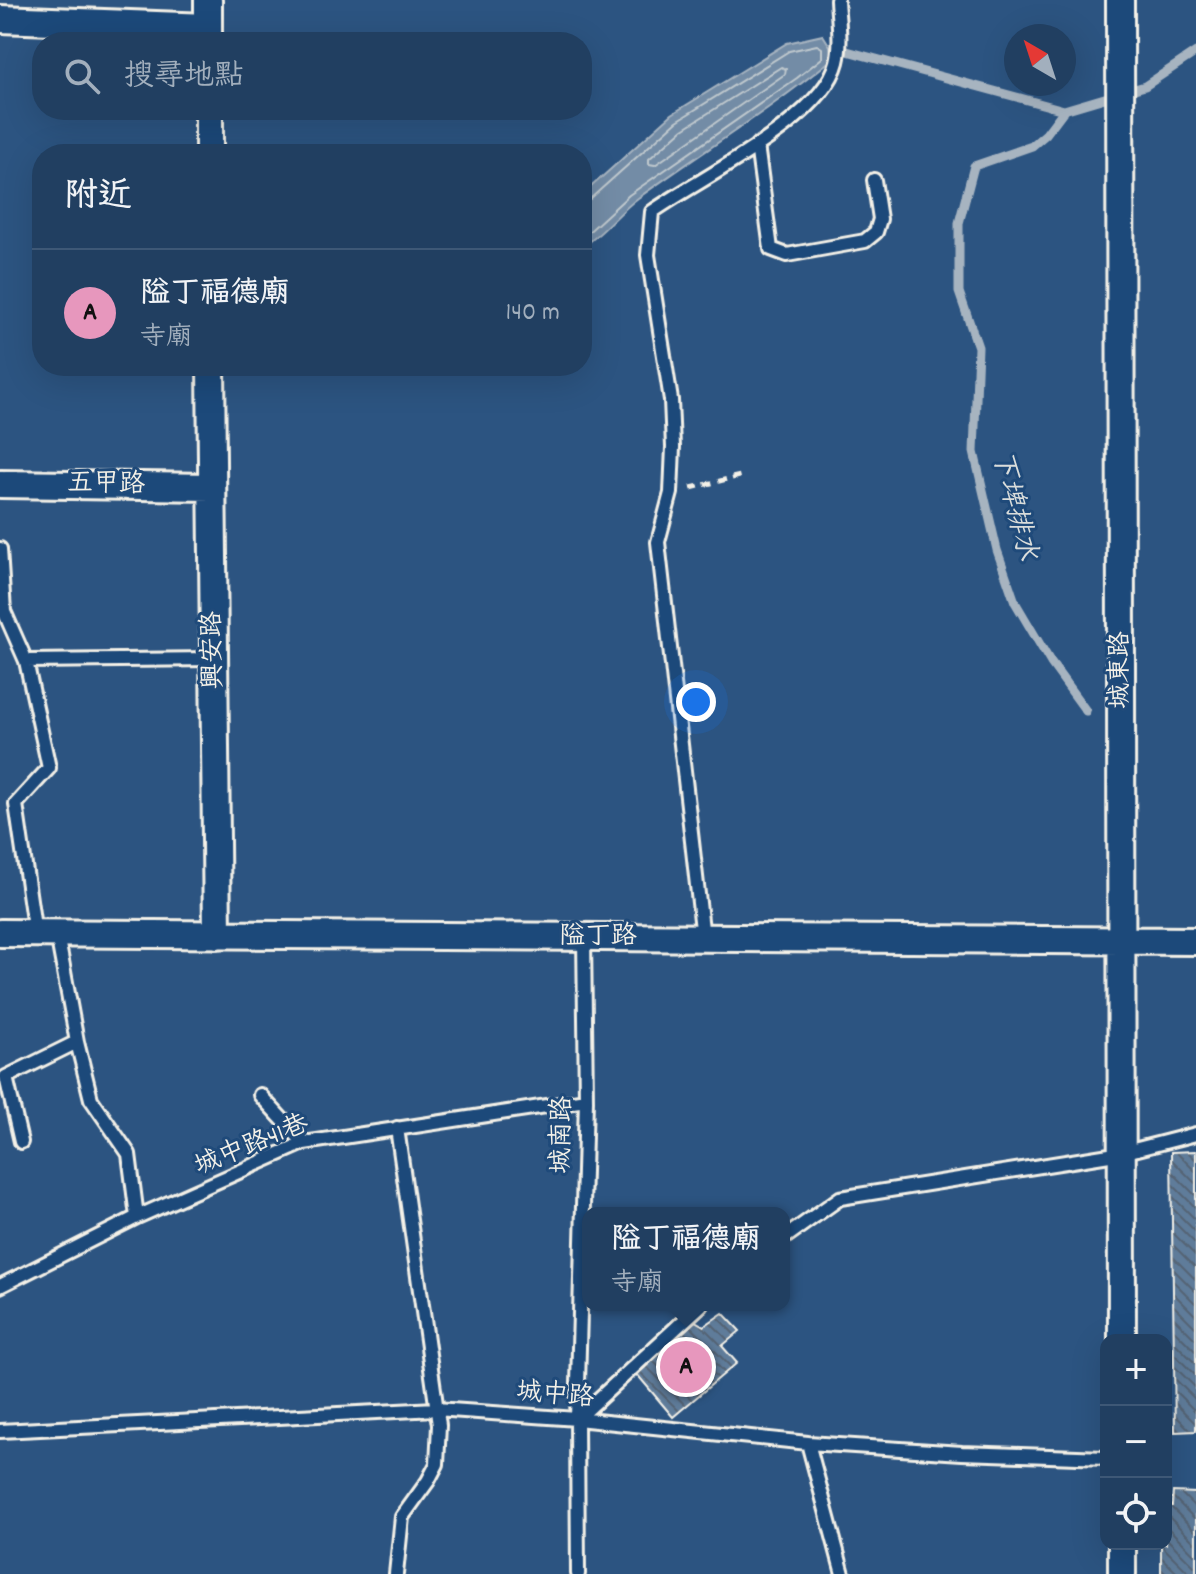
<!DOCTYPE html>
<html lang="zh-TW">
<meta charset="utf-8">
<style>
:root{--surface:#213f61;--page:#294667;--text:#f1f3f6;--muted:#a2afbd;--line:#3e5876;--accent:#e797bd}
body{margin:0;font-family:Dekko,"LXGW WenKai TC",sans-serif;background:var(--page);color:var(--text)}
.controls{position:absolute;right:24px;bottom:24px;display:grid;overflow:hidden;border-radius:16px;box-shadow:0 8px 32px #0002}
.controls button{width:72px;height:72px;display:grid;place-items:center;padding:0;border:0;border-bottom:2px solid var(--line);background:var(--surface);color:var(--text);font:40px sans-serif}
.compass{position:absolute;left:1004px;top:24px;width:72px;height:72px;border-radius:50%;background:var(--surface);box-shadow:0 8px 32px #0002;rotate:321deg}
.you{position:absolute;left:696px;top:702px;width:28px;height:28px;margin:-20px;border:6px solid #fff;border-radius:50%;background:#1a73e8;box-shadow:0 0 0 12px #1a73e833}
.badge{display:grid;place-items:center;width:52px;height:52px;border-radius:50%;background:var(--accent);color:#111;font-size:26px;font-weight:700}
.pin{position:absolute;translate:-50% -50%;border:4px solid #fff;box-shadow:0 2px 8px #0006}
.popup{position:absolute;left:582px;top:1207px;width:208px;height:104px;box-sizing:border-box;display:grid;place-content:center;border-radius:16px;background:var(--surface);filter:drop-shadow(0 2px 6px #0005);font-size:26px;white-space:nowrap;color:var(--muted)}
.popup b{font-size:30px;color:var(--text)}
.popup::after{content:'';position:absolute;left:50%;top:100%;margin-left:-16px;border:16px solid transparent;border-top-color:var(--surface)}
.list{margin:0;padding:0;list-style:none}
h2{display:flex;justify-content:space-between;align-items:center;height:104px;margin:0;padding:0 32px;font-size:34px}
h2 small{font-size:26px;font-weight:400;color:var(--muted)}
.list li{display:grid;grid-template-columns:52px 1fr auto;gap:24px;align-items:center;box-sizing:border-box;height:128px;padding:0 32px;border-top:2px solid var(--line)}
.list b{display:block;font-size:30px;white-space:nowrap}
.list p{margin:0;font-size:26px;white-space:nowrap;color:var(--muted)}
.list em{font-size:26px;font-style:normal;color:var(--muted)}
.icon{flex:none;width:44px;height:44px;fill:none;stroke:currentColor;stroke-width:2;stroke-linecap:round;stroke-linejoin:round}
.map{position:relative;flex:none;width:1196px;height:1574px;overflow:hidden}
.search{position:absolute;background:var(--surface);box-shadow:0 8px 32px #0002;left:32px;top:32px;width:560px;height:88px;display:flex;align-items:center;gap:20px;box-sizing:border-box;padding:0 28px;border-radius:32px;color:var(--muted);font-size:30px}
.panel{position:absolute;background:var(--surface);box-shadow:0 8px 32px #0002;left:32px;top:144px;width:560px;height:232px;border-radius:32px}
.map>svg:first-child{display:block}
</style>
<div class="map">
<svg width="1196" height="1574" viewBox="0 0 1196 1574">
<defs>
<pattern id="building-back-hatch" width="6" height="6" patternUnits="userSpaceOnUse" patternTransform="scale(2)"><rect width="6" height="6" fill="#5e7b9a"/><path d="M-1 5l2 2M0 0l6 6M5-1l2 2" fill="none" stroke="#556474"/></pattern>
</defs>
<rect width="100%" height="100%" fill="#2c5481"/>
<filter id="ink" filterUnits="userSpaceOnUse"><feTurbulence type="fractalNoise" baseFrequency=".0125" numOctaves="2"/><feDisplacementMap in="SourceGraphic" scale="16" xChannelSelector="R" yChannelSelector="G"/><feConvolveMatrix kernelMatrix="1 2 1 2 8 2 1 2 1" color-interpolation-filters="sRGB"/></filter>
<g filter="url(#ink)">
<!-- water -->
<path fill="#738ca6" stroke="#a7b4c0" stroke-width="2" d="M823,35L830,46L831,60C770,110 702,152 638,198C618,213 603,234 582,247V195L672,114L787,43Z"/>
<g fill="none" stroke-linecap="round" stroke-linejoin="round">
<!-- shore -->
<path stroke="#c0c9ce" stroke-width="2" d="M781,67L786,69L785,74L655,165L649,164V159L683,129Z
M582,201L590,199L677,121L789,51L817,45L822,48V58L797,78L629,195L582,238"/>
<!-- stream -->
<path stroke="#a7b4c0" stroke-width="9" d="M847,51L1064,110
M1086,711L1051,663L1015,602L997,550L974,452L978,347L959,292V223L974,166L1032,146L1046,134L1064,110L1145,86L1196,52"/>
</g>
<!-- building -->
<path fill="url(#building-back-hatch)" stroke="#f4f1e8" stroke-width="2" d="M1196,1151V1431L1175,1432L1171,1152Z
M723,1313L740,1331L722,1346L737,1363L673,1417L635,1372L695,1321L704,1326Z
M1173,1492L1196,1493V1574H1161V1544H1166V1506H1172Z"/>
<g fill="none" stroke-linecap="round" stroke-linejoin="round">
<defs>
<path id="lane" d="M757,145L771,249L787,255L865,241L876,232L880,219L874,180
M0,549L4,611L26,661L49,768L16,804L35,934
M26,661L214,659
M57,934L77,1042L91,1099L129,1154L137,1217
M703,938L658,542L671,493L673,447L671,400L648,255L652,212C701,177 822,121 837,62C842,42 838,20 837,0
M260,1095L304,1143
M21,1142L6,1077L77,1042
M784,1238L840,1198L1122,1153L1196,1134
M0,1286L137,1217L304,1143L586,1100
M577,1419L701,1305
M0,1431L436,1409L577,1419L808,1443L962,1453L1106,1458
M808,1443L843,1574
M396,1574L402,1517L428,1481L437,1464L439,1425L397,1128
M578,1574L577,1419L586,1100L584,937"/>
<path id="street" d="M208,0V42
M1120,0L1122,1340
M0,19L208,27
M209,110V154
M211,366L217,935
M0,484L212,487
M0,933L1196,941
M1122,1544V1574"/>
</defs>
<!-- lane casing -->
<use href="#lane" stroke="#f4f1e8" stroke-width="18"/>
<!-- street casing -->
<use href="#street" stroke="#f4f1e8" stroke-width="32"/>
<!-- path -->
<path stroke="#f4f1e8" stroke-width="5" stroke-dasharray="8 6" stroke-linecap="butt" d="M691,488L740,476"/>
<!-- lane -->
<use href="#lane" stroke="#1f4a7a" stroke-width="12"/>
<!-- street -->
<use href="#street" stroke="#1f4a7a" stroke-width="26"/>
</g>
</g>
<g text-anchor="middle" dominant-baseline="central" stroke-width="6" stroke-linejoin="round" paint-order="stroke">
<!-- street labels -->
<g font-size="26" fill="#f4f1e8" stroke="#1f4a7a">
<text transform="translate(106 485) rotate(1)">五甲路</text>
<text transform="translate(214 650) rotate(-91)">興安路</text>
<text transform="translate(1121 670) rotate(-90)">城東路</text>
<text x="598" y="937">隘丁路</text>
<text transform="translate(563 1135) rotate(-89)">城南路</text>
<text transform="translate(252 1146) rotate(-22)">城中路41巷</text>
<text transform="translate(555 1396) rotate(5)">城中路</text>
</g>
<!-- water labels -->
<g font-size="28" font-style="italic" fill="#dadddb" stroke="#1f4a7a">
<text transform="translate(1012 506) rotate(76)">下埤排水</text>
</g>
</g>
</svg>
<div class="controls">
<button>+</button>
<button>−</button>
<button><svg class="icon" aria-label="locate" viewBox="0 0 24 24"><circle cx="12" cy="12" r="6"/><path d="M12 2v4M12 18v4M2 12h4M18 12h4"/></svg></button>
</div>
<svg class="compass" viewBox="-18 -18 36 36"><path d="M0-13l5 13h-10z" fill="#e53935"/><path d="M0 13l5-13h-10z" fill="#a2afbd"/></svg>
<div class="you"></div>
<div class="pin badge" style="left:686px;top:1367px">A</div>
<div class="popup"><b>隘丁福德廟</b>寺廟</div>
<div class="search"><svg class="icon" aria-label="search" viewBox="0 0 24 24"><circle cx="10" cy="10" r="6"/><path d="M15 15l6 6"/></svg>搜尋地點</div>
<section class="panel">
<h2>附近<small></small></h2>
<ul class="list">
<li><span class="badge">A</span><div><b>隘丁福德廟</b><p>寺廟</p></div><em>140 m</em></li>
</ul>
</section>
</div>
